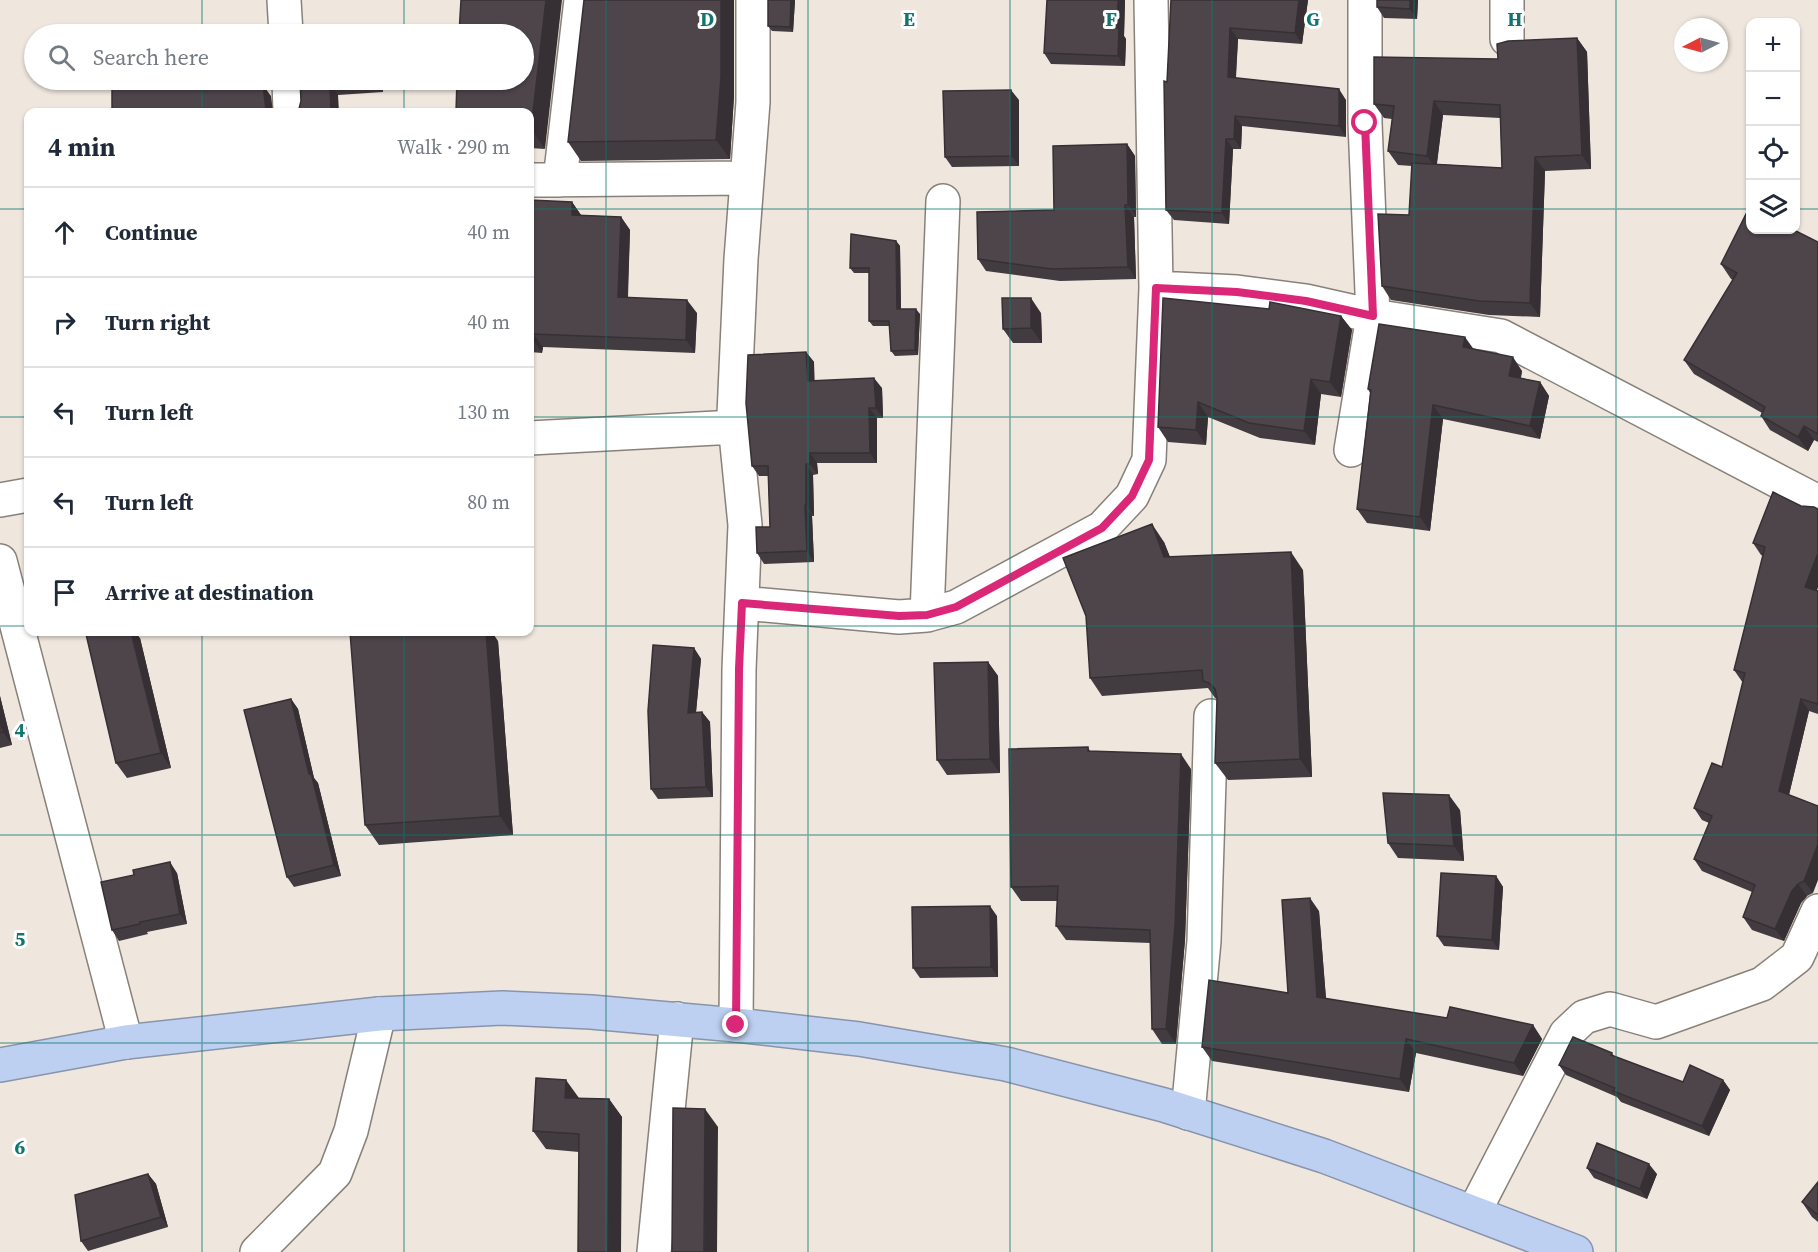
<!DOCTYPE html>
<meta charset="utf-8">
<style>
:root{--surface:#fff;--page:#f6f6f7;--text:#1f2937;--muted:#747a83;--line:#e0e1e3}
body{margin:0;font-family:"Source Serif 4",serif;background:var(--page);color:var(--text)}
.controls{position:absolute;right:18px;top:18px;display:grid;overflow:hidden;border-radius:12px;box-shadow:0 2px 4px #0004}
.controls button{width:54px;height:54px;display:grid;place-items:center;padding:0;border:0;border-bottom:2px solid var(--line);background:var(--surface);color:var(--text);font:30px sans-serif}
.compass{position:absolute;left:1674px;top:18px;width:54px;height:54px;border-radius:50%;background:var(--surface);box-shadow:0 2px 4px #0004;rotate:264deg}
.stop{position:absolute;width:18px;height:18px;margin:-14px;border:4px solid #db2777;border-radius:50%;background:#fff}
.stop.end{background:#db2777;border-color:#fff;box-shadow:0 2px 6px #0008}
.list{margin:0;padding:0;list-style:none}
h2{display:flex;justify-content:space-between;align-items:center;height:78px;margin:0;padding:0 24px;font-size:26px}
h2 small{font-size:20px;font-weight:400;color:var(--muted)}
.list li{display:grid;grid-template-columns:39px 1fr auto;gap:18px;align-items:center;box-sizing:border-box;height:90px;padding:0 24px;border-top:2px solid var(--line)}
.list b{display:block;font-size:22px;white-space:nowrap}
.list em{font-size:20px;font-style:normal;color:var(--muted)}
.icon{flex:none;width:33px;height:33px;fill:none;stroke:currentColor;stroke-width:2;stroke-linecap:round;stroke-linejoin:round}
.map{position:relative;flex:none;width:1818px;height:1252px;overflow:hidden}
.search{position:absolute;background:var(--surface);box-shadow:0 2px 4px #0004;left:24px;top:24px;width:510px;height:66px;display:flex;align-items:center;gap:15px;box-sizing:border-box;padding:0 21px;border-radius:33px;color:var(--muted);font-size:22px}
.panel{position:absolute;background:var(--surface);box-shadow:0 2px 4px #0004;left:24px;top:108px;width:510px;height:528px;border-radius:12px}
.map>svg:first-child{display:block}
</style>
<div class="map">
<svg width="1818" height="1252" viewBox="0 0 1818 1252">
<rect width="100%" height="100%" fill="#efe7de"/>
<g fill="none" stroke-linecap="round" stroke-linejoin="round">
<defs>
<path id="minor" d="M284,0L286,34
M1507,0V39
M289,80L290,112
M530,180L747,178
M560,180L581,0
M1156,288L1237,292L1306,301L1373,316L1501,336L1818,502
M530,438L735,427
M1351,450L1373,316L1365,123V0
M0,500L28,495
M0,561L126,1042
M742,603L899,617L927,615L956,607L1102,528L1132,496L1149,460L1156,288L1151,0
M927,615L943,201
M736,1025L739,669L745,525L734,414L741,259L753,102V0
M1188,1113L1204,941L1211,716
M1474,1212L1566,1034L1584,1017L1610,1009L1656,1022L1762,984L1797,957L1818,911
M257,1252L335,1173L351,1131L379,1014
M654,1252L677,1019"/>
<path id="highway" d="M0,1065L126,1042L379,1014L502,1008L591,1012L736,1025L859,1039L1006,1064L1164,1105L1324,1156L1576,1252"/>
</defs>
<!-- minor casing -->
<use href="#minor" stroke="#888179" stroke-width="36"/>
<!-- highway casing -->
<use href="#highway" stroke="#8994aa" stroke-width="36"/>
<!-- minor -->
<use href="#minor" stroke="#fff" stroke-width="33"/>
<!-- highway -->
<use href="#highway" stroke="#bdd0f2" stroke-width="33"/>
</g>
<!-- wall -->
<path fill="#423b40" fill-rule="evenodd" d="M734,0V96L730,159L581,161L568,142Z
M768,0H795L793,32L772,31L768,26Z
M1125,0L1124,36L1126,39L1125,66L1051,64L1044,53Z
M1171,0H1308L1302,44L1238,39L1236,78L1346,100V137L1242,126L1241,149H1233L1229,224L1174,220L1166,210L1167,82Z
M1418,0L1417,19L1384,18L1377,7Z
M1577,38L1587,52L1591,169L1545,171L1540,317L1489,315L1391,300L1382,286L1409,215L1412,166L1398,165L1388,151L1392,119L1384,118L1374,104ZM1443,115L1500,118L1502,168L1437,164Z
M300,80H382L383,92L338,95L301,101Z
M1019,100V166L952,167L945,157Z
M530,112L545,149L530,148Z
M1127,144L1135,156L1136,217H1134L1136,279L1060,281L986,271L978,259L1054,210Z
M530,200L572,202L581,215L621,217L630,230L628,298L697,313L695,353L543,347L542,353L530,352Z
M1750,230L1818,242V442L1814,440L1808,451L1770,430L1761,416L1762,413L1694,374L1684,360L1733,280L1731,279L1721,264Z
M896,241L900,246L901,309L920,314L918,355L895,356L891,351L890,326H873L869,321V273H854L850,268Z
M1269,309L1341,316L1352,330L1341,397L1321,394L1315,445L1260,438L1208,417L1206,445L1168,442L1158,427Z
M1041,313L1042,343H1013L1003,329Z
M1473,349L1522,371L1521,378L1540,382L1549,396L1540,439L1443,419L1430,531L1367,523L1357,509L1370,393L1368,389Z
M806,352L814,362V381L882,388L883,418H877V463H817L818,474L813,475L814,516H812L814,562L764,564L757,553L770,527L768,476H759L752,466Z
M1801,506L1818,509V587L1817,590L1818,591V714L1809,711L1789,795L1813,893L1807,896L1801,903L1784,941L1752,930L1743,917L1752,892L1702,871L1694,859L1709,823L1702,820L1694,808L1722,767L1743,683L1734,670L1763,556L1761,555L1753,543Z
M1164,542L1170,557L1303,570L1312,777L1228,780L1215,763L1217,699L1215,698L1208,688L1102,696L1090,678Z
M140,638L171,768L127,778L116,763Z
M498,641L513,835L379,845L365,825Z
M694,648L701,659L696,712H702L710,722L713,797L658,799L651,789Z
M988,662L998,676L1000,773L947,775L937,760Z
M0,696L12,745L0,748Z
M291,699L298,709L314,778L318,783L341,876L294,887L287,877Z
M1088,747L1090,751L1191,769L1185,940L1176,1044H1162L1152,1029L1151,943L1066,940L1056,926L1057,901H1021L1011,887Z
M1460,810L1464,861L1398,858L1388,843Z
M177,873L187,924L147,932L148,934L119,941L112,930Z
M1496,876L1503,887L1499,950L1444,946L1437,936Z
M1319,911L1326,999L1447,1018L1533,1025L1542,1039L1523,1076L1416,1053L1409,1092L1212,1061L1202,1047L1288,993Z
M997,916L998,977L920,978L913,968Z
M1612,1053L1614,1056L1683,1082L1723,1080L1730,1090L1709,1136L1621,1102L1617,1097L1566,1075L1559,1065Z
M579,1099H609L622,1117L579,1152L546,1149L533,1131Z
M1587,1168L1657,1174L1647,1199L1594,1178Z
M148,1174L156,1184L168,1227L88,1251L81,1241Z
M1818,1182V1222L1812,1217L1802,1202Z"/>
<!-- shaded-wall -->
<path fill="#363034" d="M546,0H562L545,149L531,129Z
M721,0H734V96L730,159L716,140Z
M791,0H795L793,32L790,27Z
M1118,0H1125L1124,36L1126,39L1125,66L1118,56L1117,28Z
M1299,0H1308L1302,44L1295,33Z
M1410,0H1418L1417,19L1410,9Z
M1230,28L1238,39L1235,88L1228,77Z
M1577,38L1587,52L1591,169L1582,155Z
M182,80H189L190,99L182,88Z
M375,80H382L383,92L375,81Z
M330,84L338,95L339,112H331Z
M263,85L271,96L273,112H268L266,110Z
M1339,89L1346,100V137L1339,126Z
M1011,90L1019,100V166L1012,156Z
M1434,101L1443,115L1436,169L1427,156Z
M1235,116L1242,126L1241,149L1234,139Z
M1226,139L1233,149L1229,224L1222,213Z
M1127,144L1135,156L1136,217L1128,205Z
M1535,157L1545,171L1540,317L1530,303Z
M572,202L581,215V228L572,215Z
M1125,205L1134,217L1136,279L1128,267Z
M621,217L630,230L627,310L618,297Z
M896,241L900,246L901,314L897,309Z
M1031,298L1041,313L1042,343L1031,328Z
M687,300L697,313L695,353L686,340Z
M916,309L920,314L918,355L915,350Z
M1341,316L1352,330L1341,397L1330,382Z
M533,334L543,347L542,353L533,340Z
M1465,337L1475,351L1463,347Z
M806,352L814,362L815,391L808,381Z
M1513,357L1522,371L1518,390L1509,376Z
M874,378L882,388L883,418L876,408Z
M1311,379L1321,394L1315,445L1304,431Z
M1540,382L1549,396L1540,439L1530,426Z
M1198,402L1208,417L1206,445L1196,430Z
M1433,405L1443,419L1430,531L1420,517Z
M869,408L877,418V463L870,453Z
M1804,426L1814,440L1808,451L1798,437Z
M810,453L817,463L818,474L810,464Z
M806,464L813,475L814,516L806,505Z
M805,505L812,516L814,562L807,551Z
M1152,524L1164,542L1177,575L1164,557Z
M1291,552L1303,570L1312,777L1300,759Z
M1818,553V587L1813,600L1805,587Z
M131,632H135L140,638L171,768L161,753Z
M486,632H492L498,641L513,835L500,816Z
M694,648L701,659L695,723L688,713Z
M988,662L998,676L1000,773L990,759Z
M0,696L12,745L3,732L0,719Z
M291,699L298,709L314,778L318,783L341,876L334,865L309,774Z
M1801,699L1809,711L1787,803L1779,791Z
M702,712L710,722L713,797L706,787Z
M1181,754L1191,769L1185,940L1176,1044L1166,1029Z
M1449,795L1460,810L1464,861L1454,846Z
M1818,844V880L1813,893L1804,881Z
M170,862L177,873L187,924L180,914Z
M1496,876L1503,887L1499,950L1492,940Z
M1798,884L1807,896L1801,903L1784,941L1775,929L1792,891Z
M1310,898L1319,911L1327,1011L1317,997Z
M990,906L997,916L998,977L991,967Z
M1533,1025L1542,1039L1523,1076L1514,1063Z
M1406,1039L1416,1053L1409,1092L1400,1079Z
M566,1080L579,1098H565Z
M1723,1080L1730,1090L1709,1136L1702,1126Z
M609,1099L622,1117L621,1252H608Z
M705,1109L718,1127L717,1252H704Z
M1649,1164L1657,1174L1647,1199L1640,1189Z
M148,1174L156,1184L168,1227L161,1217Z"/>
<!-- building -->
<path fill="#4d454a" stroke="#363034" stroke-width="1.5" d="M461,0H546L531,129H530V112H456L457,80H524V34H459Z
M584,0H721V77L716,140L568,142Z
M768,0H791L790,27L768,26Z
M1047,0H1118L1117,28L1119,29L1118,56L1044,53Z
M1171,0H1299L1295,33L1230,28L1228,77L1339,89V126L1235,116L1234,139H1226L1222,213L1166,210L1164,81L1167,82Z
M1377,0H1410V9L1377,7Z
M343,33V34H323Z
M1577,38L1582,155L1535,157L1530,303L1479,301L1382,286L1378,214L1409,215L1412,163L1502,168L1500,105L1434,101L1427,156L1388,151L1394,106L1374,104V57L1498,59L1497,44L1508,41Z
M112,80H182V88L263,85L266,110L268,112H112Z
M300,80H375V81L330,84L331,112H296L299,109L301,101Z
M1011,90L1012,156L945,157L943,91Z
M1127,144L1128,205H1125L1128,267L1052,269L978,259L977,212L1054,210L1053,146Z
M530,200L572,202V215L621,217L618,297L687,300L686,340L533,334V340H530Z
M1746,214L1750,216V230H1794L1818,242V434L1804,426L1798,437L1761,416L1765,407L1684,360L1737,273L1721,264Z
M851,234L896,241L897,309H916L915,350L891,351L889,321H869V268H850Z
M1002,298H1031V328L1003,329Z
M1163,298L1269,309L1270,302L1341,316L1330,382L1311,379L1304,431L1249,423L1198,402L1196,430L1158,427Z
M1379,324L1465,337L1463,347L1513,357L1509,376L1540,382L1530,426L1433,405L1420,517L1357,509L1371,390L1368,389Z
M806,352L808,381L874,378L876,408H869L870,453H810V464H806V505H805L807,551L757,553L756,527H770L768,466H752L746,403L748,355Z
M1773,492L1801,506L1814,507L1818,509V553L1805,587L1818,591V704L1801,699L1779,791L1818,806V844L1804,881L1798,884L1792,891L1775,929L1743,917L1755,885L1694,859L1712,816L1694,808L1712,763L1722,767L1745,673L1734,670L1765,547L1753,543Z
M1152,524L1164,557L1291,552L1300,759L1215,763L1217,698L1215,689L1209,683L1203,681L1202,670L1090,678L1086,616L1063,558Z
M95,632H131L161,753L116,763L86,634Z
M350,632H486L500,816L365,825Z
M653,645L694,648L688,713L702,712L706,787L651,789L648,711Z
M988,662L990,759L937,760L934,663Z
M291,699L309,774L311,773L334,865L287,877L244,710Z
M0,719L3,732L0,733Z
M1088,747V751L1181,754L1175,926L1166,1029H1152L1150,930L1056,926L1058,886L1011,887L1009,749Z
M1383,793L1449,795L1454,846L1388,843Z
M170,862L180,914L140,922V924L112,930L101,882L134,875L133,870Z
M1441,873L1496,876L1492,940L1437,936Z
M1310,898L1317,997L1447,1018L1450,1007L1533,1025L1514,1063L1406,1039L1400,1079L1202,1047L1209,980L1288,993L1282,900Z
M990,906L991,967L913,968L912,907Z
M1573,1037L1612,1053L1611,1055L1683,1082L1690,1065L1723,1080L1702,1126L1613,1091L1615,1088L1559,1065Z
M536,1078L566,1080L565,1098L609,1099L608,1252H578L579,1134L533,1131Z
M673,1108L705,1109L704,1252H672Z
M1597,1143L1649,1164L1640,1189L1587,1168Z
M148,1174L161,1217L81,1241L75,1195Z
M1818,1182V1215L1802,1202Z"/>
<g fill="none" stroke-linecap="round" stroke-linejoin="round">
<!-- route -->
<path stroke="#db2777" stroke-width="8" d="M736,1025L739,669L742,603L899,616L927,615L956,607L1102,528L1132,496L1149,460L1156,288L1237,292L1306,301L1373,316L1365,123"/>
</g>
<!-- grid -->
<path fill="none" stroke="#0f766e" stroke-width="1.5" stroke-opacity="0.55" d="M202,0V34M404,0V34M606,0V1252M808,0V1252M1010,0V1252M1212,0V1252M1414,0V1252M1616,0V1252M202,80V112M404,80V112M0,209H28M530,209H1750M1796,209H1818M0,417H28M530,417H1818M0,626H28M530,626H1818M202,632V1252M404,632V1252M0,835H1818M0,1043H1818"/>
<g font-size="20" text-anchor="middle" font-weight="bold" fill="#0f766e" stroke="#fff" stroke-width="6" stroke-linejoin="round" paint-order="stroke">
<text x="707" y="26">D</text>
<text x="909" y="26">E</text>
<text x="1111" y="26">F</text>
<text x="1313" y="26">G</text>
<text x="1515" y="26">H</text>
<text x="20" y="737">4</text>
<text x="20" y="946">5</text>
<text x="20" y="1154">6</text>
</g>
</svg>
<div class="controls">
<button>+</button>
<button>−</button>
<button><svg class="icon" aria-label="locate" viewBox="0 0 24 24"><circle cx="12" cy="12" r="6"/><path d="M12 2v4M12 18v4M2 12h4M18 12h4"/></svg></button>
<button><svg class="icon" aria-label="layers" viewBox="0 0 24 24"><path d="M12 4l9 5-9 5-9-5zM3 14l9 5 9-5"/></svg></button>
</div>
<svg class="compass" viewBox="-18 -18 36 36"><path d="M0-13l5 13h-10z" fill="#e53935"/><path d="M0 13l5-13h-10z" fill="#747a83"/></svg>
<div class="stop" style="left:1365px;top:123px"></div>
<div class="stop end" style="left:736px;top:1025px"></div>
<div class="search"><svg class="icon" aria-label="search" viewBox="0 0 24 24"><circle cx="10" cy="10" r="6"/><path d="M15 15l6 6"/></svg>Search here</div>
<section class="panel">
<h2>4 min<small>Walk · 290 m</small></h2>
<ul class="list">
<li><svg class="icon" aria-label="ahead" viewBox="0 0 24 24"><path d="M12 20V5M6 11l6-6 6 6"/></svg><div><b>Continue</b></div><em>40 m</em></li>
<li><svg class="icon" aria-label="right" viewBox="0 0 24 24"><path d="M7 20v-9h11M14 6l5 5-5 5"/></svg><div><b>Turn right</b></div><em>40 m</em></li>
<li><svg class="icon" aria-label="left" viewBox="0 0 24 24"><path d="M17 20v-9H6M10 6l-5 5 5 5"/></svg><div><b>Turn left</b></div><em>130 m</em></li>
<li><svg class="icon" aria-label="left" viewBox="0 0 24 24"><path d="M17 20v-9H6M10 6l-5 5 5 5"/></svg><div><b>Turn left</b></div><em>80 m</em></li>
<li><svg class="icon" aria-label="arrive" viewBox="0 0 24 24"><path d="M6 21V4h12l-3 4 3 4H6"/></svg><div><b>Arrive at destination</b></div></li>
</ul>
</section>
</div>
